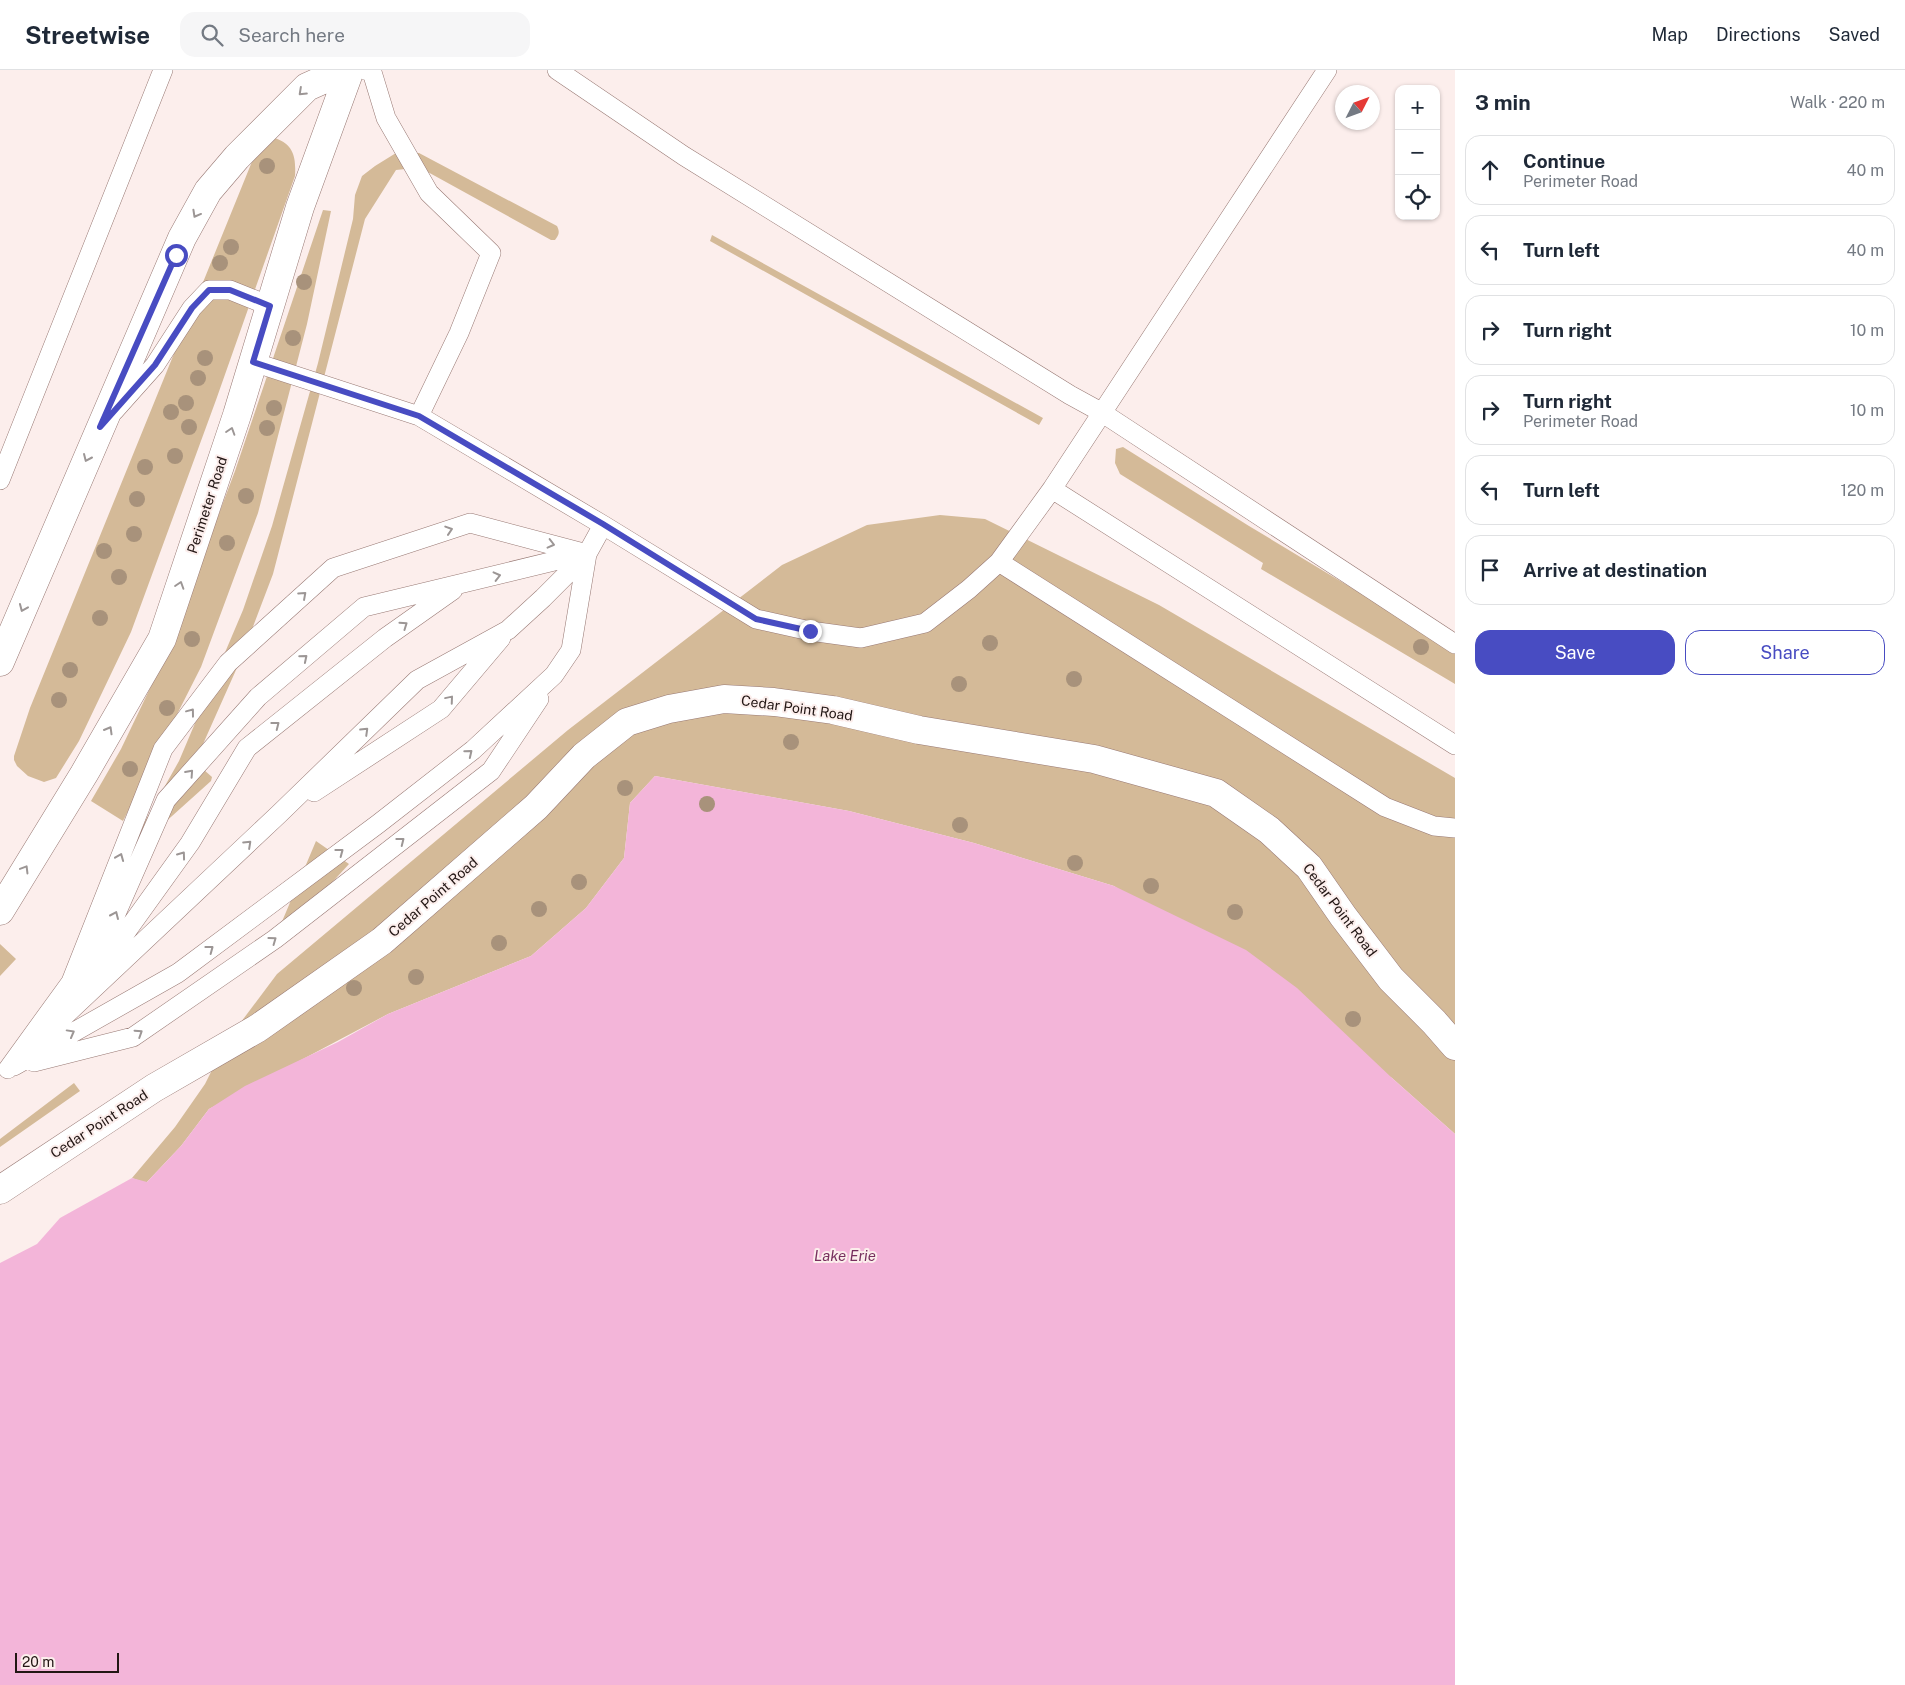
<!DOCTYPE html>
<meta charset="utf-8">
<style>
:root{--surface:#fff;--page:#f6f6f7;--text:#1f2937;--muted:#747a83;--line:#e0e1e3;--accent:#484cc2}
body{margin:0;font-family:"Public Sans",sans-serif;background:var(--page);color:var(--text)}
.controls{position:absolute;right:15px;top:15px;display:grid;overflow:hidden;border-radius:10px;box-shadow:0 1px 4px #0004}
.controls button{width:45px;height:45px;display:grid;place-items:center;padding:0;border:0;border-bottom:1px solid var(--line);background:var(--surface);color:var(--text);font:25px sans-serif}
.compass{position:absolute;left:1335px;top:15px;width:45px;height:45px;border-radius:50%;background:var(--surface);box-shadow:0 1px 4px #0004;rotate:48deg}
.scale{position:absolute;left:15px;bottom:12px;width:104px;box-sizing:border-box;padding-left:5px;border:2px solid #221614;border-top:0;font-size:14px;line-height:18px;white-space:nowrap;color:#221614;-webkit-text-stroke:4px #fceeec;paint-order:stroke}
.stop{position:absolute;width:15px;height:15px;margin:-11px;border:4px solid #484cc2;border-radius:50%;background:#fff}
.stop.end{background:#484cc2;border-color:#fff;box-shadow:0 1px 5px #0008}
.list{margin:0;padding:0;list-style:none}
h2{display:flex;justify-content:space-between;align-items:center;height:65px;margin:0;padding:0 20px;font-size:21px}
h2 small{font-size:16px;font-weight:400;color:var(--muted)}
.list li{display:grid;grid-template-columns:32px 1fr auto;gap:15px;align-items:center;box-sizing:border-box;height:70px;margin:0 10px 10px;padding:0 10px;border:1px solid var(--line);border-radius:15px}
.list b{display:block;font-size:19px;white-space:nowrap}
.list p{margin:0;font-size:16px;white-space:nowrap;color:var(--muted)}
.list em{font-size:16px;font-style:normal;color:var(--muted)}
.actions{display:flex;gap:10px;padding:15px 20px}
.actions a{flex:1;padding:11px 0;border:1px solid var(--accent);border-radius:15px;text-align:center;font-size:18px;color:var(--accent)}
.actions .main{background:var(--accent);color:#fff}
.icon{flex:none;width:28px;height:28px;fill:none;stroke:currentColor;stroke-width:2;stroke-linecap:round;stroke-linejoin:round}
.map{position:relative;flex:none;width:1455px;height:1615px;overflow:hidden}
header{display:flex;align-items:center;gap:30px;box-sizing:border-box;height:70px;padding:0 25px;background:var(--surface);border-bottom:1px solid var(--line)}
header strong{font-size:24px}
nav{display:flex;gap:28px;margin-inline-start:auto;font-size:18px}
.search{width:350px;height:45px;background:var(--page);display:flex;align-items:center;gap:12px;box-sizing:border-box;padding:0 18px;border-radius:15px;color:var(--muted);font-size:19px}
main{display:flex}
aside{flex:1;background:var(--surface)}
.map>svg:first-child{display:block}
</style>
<header>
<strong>Streetwise</strong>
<div class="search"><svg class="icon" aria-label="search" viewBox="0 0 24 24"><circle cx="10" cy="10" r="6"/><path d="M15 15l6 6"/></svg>Search here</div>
<nav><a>Map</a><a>Directions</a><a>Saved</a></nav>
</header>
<main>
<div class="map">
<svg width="1455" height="1615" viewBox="0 0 1455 1615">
<rect width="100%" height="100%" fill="#fceeec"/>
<!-- green -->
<path fill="#d4ba98" d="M275,68C294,75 296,87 295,106L216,330L131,562L79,671L56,708L44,712L28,706L17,696L14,690V686L30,638L260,72Z
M396,83H419L557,156C560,162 559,165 555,170H551L426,101L415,98L396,100L365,149L273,504L240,591L195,692L212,707L211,711L142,773L135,769L179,691L243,540L272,456L318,293L353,149L355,125L362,106L375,96Z
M323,140L331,141L307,254L258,443L201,597L123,751L91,731L121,679L165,587L235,401Z
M712,165L1043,348L1039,355L710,171Z
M1123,377L1249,456L1455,580V614L1261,499L1263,493L1120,404L1115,393L1116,379Z
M940,445L985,449L1159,535L1455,708V1064L1392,1008L1114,816L974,773L849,741L655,706L630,733L624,788L586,838L531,886L388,944L209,1039L181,1076L146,1113L132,1108L175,1057L205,1014L226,972L277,904L568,660L782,495L867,455Z
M316,771L349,794L283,866L278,861Z
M0,874L16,889L0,906Z
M74,1013L80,1021L0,1077V1069Z"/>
<!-- water -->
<path fill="#f3b5d9" d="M655,706L849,741L974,773L1114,816L1246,880L1297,918L1392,1008L1455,1064V1615H0V1193L37,1174L60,1148L132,1108L147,1112L181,1076L209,1039L245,1016L338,972L388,944L531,886L586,838L624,788L630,733Z"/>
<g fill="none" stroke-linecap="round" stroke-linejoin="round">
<defs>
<path id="lane" d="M365,0L372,2L386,48L429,123L491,183L459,263L419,346L603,455L756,549L810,561L861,568L925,553L969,519L999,492L1052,419L1327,0
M557,0L684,86L1070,325L1101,342L1455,574
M253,292L419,346
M114,341L155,295L192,238L209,220H230L270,236
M0,410L163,0
M1052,419L1455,675
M999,492L1385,737L1434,756L1455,758
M314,722L441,639L501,568
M103,894L190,773L247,678L385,568L453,520
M73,920L93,896L166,730L258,627L364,537L583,484
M41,968L279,744L417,610L508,560L543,528L587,484L603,455
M34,992L133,967L275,869L491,701L539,629
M14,996L178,903L378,754L473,680L554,605L571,580L587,484
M8,999L71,912L163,679L228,593L333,498L470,453L587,484"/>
<path id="street" d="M0,592L182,168L208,121L237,87L307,17L345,0
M0,841L84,704L162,569L237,345L300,137L350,0"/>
<path id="secondary" d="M0,1120L154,1018L258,958L382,871L536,737L584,686L627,652L669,639L724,629L774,632L833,640L919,660L1094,689L1216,723L1269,760L1309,797L1343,846L1391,909L1434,952L1455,976"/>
</defs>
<!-- lane casing -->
<use href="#lane" stroke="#987974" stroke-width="20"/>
<!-- street casing -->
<use href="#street" stroke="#987974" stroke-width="29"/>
<!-- secondary casing -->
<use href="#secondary" stroke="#987974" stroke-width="29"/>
<!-- lane -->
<use href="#lane" stroke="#fff" stroke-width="19"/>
<!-- street -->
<use href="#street" stroke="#fff" stroke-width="28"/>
<!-- secondary -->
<use href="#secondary" stroke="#fff" stroke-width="28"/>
</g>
<!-- trees -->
<g fill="#a8927b">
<circle cx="267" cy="96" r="8"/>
<circle cx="231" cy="177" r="8"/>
<circle cx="220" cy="193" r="8"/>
<circle cx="304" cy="212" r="8"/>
<circle cx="293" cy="268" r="8"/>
<circle cx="205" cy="288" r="8"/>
<circle cx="198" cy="308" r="8"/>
<circle cx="186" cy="333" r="8"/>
<circle cx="274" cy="338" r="8"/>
<circle cx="171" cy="342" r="8"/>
<circle cx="189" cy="357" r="8"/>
<circle cx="267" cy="358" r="8"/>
<circle cx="175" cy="386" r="8"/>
<circle cx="145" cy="397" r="8"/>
<circle cx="246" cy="426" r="8"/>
<circle cx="137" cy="429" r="8"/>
<circle cx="134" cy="464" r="8"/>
<circle cx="227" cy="473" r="8"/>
<circle cx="104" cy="481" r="8"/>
<circle cx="119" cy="507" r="8"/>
<circle cx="100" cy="548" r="8"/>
<circle cx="192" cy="569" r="8"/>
<circle cx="990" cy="573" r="8"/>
<circle cx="1421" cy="577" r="8"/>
<circle cx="70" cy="600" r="8"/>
<circle cx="1074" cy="609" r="8"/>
<circle cx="959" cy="614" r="8"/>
<circle cx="59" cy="630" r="8"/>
<circle cx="167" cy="638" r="8"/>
<circle cx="791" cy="672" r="8"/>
<circle cx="130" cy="699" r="8"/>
<circle cx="625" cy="718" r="8"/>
<circle cx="707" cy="734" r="8"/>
<circle cx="960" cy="755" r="8"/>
<circle cx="1075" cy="793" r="8"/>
<circle cx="579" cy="812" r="8"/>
<circle cx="1151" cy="816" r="8"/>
<circle cx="539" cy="839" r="8"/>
<circle cx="1235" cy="842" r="8"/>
<circle cx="499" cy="873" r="8"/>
<circle cx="416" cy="907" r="8"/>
<circle cx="354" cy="918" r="8"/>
<circle cx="1353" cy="949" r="8"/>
</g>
<!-- one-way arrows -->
<defs><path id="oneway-chevron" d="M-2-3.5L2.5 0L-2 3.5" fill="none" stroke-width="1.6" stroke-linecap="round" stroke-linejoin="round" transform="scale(1.25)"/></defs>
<g stroke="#9c9695">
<use href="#oneway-chevron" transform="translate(302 22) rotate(137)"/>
<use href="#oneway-chevron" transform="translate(196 144) rotate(119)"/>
<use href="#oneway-chevron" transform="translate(231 361) rotate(-72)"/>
<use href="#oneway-chevron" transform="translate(87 388) rotate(114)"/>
<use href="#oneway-chevron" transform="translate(449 460) rotate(-18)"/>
<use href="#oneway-chevron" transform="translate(551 474) rotate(14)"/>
<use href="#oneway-chevron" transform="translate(497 506) rotate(-14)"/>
<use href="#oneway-chevron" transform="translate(180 515) rotate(-72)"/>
<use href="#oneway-chevron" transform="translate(303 525) rotate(-42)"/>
<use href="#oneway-chevron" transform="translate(23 538) rotate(113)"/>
<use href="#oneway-chevron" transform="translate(404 555) rotate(-35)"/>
<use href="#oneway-chevron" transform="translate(304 588) rotate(-40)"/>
<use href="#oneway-chevron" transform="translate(450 629) rotate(-50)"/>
<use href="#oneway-chevron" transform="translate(191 642) rotate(-53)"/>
<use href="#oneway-chevron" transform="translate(276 655) rotate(-38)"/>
<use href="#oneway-chevron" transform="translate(109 660) rotate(-60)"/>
<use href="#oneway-chevron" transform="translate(365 661) rotate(-44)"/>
<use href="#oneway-chevron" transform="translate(469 683) rotate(-39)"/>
<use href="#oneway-chevron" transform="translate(190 703) rotate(-48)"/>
<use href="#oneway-chevron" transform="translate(401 771) rotate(-38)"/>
<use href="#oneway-chevron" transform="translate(248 774) rotate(-43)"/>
<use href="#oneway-chevron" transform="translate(340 782) rotate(-37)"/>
<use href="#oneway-chevron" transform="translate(182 785) rotate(-54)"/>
<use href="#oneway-chevron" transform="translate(120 787) rotate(-68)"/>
<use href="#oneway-chevron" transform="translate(25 799) rotate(-59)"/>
<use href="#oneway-chevron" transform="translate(115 845) rotate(-66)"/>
<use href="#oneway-chevron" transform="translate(273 870) rotate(-36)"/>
<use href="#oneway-chevron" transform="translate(210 879) rotate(-37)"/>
<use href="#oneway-chevron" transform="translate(71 963) rotate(-29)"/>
<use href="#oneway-chevron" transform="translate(139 963) rotate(-33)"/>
</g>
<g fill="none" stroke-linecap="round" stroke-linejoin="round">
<!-- route -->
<path stroke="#484cc2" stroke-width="6" d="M176,185L100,357L155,295L192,238L209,220H230L270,236L253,292L419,346L603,454L756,549L810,561"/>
</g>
<g text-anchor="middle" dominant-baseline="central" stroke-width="4" stroke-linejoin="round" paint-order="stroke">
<!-- street labels -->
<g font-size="14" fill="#221614" stroke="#fceeec">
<text transform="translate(207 435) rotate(-72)">Perimeter Road</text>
<text transform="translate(797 638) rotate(8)">Cedar Point Road</text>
<text transform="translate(433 827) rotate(-41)">Cedar Point Road</text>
<text transform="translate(1340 840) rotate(53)">Cedar Point Road</text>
<text transform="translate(99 1054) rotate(-33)">Cedar Point Road</text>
</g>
<!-- water labels -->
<g font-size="15" font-style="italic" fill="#772f5e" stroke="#fceeec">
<text x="845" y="1185">Lake Erie</text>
</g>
</g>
</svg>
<div class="controls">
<button>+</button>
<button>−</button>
<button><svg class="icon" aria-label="locate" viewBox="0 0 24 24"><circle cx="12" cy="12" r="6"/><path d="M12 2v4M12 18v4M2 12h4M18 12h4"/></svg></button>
</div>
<svg class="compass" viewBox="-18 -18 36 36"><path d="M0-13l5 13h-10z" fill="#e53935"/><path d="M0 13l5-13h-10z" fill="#747a83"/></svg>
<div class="scale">20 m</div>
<div class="stop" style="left:176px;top:185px"></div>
<div class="stop end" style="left:810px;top:561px"></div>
</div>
<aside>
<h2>3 min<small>Walk · 220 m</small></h2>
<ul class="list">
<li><svg class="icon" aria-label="ahead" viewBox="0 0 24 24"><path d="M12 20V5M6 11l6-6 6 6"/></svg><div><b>Continue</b><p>Perimeter Road</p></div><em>40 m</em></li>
<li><svg class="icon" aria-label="left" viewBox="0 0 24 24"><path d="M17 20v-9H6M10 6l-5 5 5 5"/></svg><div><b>Turn left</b></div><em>40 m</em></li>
<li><svg class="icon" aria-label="right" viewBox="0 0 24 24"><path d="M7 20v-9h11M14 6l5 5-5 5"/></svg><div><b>Turn right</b></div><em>10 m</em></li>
<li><svg class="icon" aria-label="right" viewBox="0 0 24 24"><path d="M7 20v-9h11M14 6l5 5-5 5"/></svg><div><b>Turn right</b><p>Perimeter Road</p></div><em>10 m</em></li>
<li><svg class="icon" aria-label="left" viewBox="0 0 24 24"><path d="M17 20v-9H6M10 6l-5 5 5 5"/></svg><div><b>Turn left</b></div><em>120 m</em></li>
<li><svg class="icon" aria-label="arrive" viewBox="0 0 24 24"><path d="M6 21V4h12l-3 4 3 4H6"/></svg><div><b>Arrive at destination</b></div></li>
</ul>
<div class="actions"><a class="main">Save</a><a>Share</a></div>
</aside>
</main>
